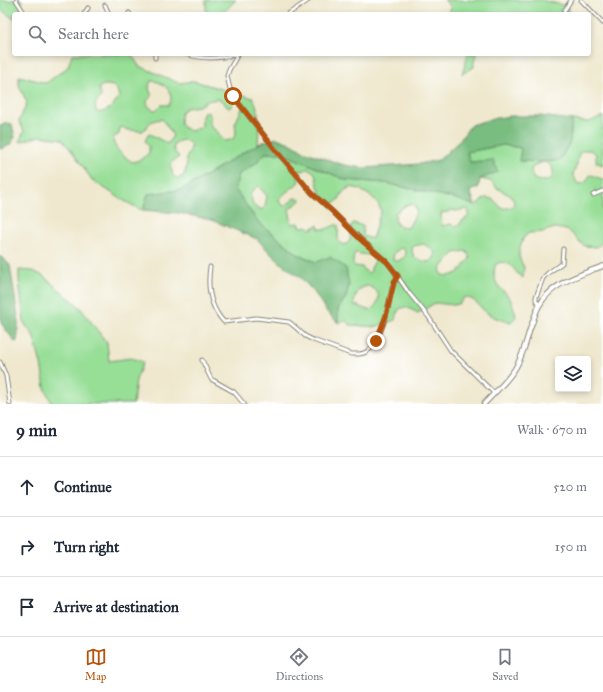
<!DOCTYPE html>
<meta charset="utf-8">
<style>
:root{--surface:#fff;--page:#f2f2f3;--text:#1f2937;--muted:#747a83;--line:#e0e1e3;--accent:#b45309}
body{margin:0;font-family:"IM FELL Great Primer",serif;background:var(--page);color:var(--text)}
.controls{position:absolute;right:12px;bottom:12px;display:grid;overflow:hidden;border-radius:4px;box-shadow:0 2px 6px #0003}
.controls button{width:36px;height:36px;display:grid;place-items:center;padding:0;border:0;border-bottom:1px solid var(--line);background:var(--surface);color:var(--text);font:20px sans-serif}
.stop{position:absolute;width:12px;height:12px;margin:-9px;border:3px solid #b45309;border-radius:50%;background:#fff}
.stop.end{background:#b45309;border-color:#fff;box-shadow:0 1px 4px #0008}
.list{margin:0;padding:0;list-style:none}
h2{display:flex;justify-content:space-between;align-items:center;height:52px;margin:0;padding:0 16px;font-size:17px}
h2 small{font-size:13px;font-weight:400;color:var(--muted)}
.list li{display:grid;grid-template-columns:26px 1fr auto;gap:12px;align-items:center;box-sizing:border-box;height:60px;padding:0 16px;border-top:1px solid var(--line)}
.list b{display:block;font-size:15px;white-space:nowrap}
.list em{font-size:13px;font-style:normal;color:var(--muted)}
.icon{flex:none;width:22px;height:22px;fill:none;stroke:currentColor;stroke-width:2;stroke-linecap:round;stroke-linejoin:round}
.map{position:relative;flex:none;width:603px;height:404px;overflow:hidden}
.search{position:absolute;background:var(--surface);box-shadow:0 2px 6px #0003;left:12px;right:12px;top:12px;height:44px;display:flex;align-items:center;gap:10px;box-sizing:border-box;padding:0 14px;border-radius:4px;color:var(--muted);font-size:15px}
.sheet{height:232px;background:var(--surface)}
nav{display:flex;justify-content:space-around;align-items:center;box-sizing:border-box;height:56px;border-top:1px solid var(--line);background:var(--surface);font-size:11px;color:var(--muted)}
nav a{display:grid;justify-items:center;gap:2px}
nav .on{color:var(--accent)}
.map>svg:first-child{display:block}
</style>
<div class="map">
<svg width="603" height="404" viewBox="0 0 603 404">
<rect width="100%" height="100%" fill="#fff"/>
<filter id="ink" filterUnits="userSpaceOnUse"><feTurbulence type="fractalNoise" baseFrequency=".025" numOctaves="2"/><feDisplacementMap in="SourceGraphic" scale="8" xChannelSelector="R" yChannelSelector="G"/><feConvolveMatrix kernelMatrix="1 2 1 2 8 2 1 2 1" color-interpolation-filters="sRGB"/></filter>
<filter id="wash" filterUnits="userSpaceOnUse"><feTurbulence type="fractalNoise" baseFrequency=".012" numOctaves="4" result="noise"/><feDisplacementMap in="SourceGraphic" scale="16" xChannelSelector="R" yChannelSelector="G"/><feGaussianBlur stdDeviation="0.9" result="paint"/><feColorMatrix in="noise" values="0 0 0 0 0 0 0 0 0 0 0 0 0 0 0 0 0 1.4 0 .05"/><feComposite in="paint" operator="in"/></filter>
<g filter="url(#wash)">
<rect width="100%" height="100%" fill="#efe8ce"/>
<!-- green -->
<path fill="#97de97" stroke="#5a7d5a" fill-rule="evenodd" d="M0,0H22V14H14V19L0,9Z
M206,0H236L222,14H206Z
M444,0H541L567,6L569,14H449L451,7Z
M72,54H131L139,66L179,83L194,81L253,98C261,112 259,129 258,145L244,152L197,181L180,190L148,194L143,210L139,209L121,199L92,180L74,154L62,139L40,136L19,142L24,131L19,121L27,103L19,85V76L46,83L68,67ZM152,81C163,81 176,93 169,105H161L156,110C151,110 147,106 147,101L152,96L149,89L150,82ZM103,85C114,85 117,86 119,97C114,105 107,114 96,112L95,104L101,97L99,90V88ZM236,97L239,98L242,100L243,106L235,124L236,133L233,139L230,140L226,141L223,140L217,131L211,127L210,124V114L207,112H204L202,117V127L191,131L184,128L180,123L181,113L183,110L186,108L199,106L207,101L217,99L223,101L226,106L229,108L232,106V104L234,102ZM162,119L173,135L168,144L150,134L148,135L145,141L149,147V153L140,160L132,162C124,156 113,149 113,138L119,134L120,128L122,127L127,130L143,131C152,122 148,121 162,119ZM184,140C195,144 190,151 186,158C187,166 186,170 183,177L176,178C172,174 173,176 172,171C169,162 172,162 179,157C171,148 171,142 184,140Z
M468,54H477L474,61V67L462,74Z
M603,116V165L596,162C596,161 596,156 596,155C594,149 582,148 579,154C578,157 578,161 577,164C576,167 575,171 573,174L577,183C584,186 587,181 590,175C596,175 598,179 603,179V242L597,247L584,246L569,231L562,229L555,228L542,232L529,233L524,237L519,249V256L521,262L524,267L523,278L518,274L514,269L509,264L502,262L496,264C492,274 494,282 502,290C505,292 508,295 510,299C513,304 515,311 516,317L511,322C502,320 493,318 486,312C477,305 477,299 464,297L460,303L454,305L435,303L418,313L406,307L399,309L395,320L375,327L350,325L347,321H342L338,323V309L346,297L316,262L298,254L258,222L235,189L239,174L256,163L265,153H281L346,180L385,183L453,198L474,205L470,191L475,205L477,204L485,198C493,198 496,201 501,208C511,209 518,206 511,196L497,188L492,182L487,180L480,179L470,162L467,152L503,145L521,148L520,161L544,162L560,160L570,142L572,120L589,122ZM544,162C545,162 549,164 550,165C552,166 552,168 553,171C554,183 542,182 534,179C527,167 534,165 544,162ZM306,169C318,170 315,178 318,186C319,189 321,195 323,198C325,200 329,202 331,204C340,202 339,197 344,191C345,190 349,188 350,187L360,189L362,191L371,196L378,203L381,211L372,239L363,236V226L353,223L351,225L350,241L345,245L339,242C337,237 339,231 338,225H335L326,229H319L318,225L311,229L307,226L303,227L300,226L299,223L292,224L289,209L301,200C298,198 296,197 292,199L293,200L285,206L281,204L279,200C283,193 293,188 299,182L297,171H304ZM258,186L267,196L265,207L263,209H258L253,205L250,193ZM408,204C425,205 411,220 409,227L406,228L396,224L395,213ZM466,209L468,210L469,212L468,217L462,221L459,225L455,227L451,224L442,226L441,213L448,212L452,210L456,211ZM424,244C429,248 439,252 433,259C432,260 428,262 427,262C423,262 418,258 414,257L412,251L413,246ZM402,248L404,249L406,255C403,258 399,262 394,261L393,259L394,253L399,249ZM466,251C473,260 469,259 464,265C462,268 464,268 461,270C455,275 449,277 442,275L440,269L454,253ZM357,253C365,256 370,252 375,261L371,268V271L368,273L364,270L362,267L355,266L353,264L354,254ZM368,286C381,290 382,301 371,310C363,310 362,306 354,305V303C356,294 357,288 368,286Z
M19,270L33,271L43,276L79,306L107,343L109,361L131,358L143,362L136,380L133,404H52L45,388L41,364L33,335L24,323L19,280Z"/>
<!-- forest -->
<path fill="#79bd80" stroke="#4a6c4e" d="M511,116H541L572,120L570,142L560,160L544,162L519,161L521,148L503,145L467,152L470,162L493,160L498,172L480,179L478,188L470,191L474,205L453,198L385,183L346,180L281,153H265L256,163L239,174L235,189L258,222L298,254L316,262L330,257L346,268L349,285L346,297L338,309V323L327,312L314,292L301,278L278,261L257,239L212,220L179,213L143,210L148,194L180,190L197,181L244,152L263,142L277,138L290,143L303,151L344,165L364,168L419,164L439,160L459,141L471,125L491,119Z
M7,123L12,124L15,137L10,145L0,149V126Z
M0,256L10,265L18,318V333L17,341L15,342L1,323V313L0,312Z"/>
</g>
<g filter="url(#ink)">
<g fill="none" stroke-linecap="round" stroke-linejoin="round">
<defs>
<path id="minor" d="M16,0L25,14
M581,0L603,23
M105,5L109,14
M564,11L571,0
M129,13L130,14
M84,14L88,8
M288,14L309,0
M186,54C203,60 219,59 237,54
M238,54L229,70L227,76L230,89L237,101L278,153L312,193L332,211L361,239L389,264L409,293L428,316L451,351L494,393
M155,58V54
M593,195L603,191
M210,267C207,287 210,307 224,322L256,318L289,322L294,326L305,336L313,340L351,354C356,354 361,355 366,352C379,346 386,316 389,303C391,293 392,284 398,276
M539,305L536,300V297L543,278L548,273L562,263L563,249
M202,360L211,379L234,392L244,404
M0,362L6,376L10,404"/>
<path id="secondary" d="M484,404C495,392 508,381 516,367C523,355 526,342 530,329C533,322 535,313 539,306C551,283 580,275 603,266"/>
</defs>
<!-- minor casing -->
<use href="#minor" stroke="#868275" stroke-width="5"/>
<!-- secondary casing -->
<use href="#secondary" stroke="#868275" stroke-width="6"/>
<!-- minor -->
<use href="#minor" stroke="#fff" stroke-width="3"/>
<!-- secondary -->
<use href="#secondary" stroke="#fff" stroke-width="4"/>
</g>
</g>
<g fill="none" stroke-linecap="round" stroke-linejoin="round" filter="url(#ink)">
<!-- route -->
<path stroke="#b45309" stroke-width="5" d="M233,96L278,153L312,193L332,211L361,240L387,262L398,276L394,282L386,316L376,341"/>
</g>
</svg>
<div class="controls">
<button><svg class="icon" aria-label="layers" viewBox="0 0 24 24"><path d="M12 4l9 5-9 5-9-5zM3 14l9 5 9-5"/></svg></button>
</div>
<div class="stop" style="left:233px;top:96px"></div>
<div class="stop end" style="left:376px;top:341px"></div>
<div class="search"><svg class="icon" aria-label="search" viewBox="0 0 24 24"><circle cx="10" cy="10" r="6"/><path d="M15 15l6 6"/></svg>Search here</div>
</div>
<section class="sheet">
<h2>9 min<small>Walk · 670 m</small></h2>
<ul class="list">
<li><svg class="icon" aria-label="ahead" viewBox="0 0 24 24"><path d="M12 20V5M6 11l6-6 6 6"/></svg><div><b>Continue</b></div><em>520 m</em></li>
<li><svg class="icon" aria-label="right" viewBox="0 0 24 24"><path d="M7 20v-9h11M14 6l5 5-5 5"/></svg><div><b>Turn right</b></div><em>150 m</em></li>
<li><svg class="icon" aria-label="arrive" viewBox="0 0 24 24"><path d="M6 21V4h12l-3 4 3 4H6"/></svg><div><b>Arrive at destination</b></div></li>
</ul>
</section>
<nav>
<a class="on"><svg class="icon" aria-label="map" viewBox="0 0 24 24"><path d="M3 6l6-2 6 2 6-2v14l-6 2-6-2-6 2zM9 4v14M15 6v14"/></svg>Map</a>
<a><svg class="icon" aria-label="directions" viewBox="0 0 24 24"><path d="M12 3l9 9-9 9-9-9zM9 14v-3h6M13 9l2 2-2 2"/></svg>Directions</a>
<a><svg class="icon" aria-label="saved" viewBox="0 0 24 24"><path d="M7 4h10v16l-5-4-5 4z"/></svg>Saved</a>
</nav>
